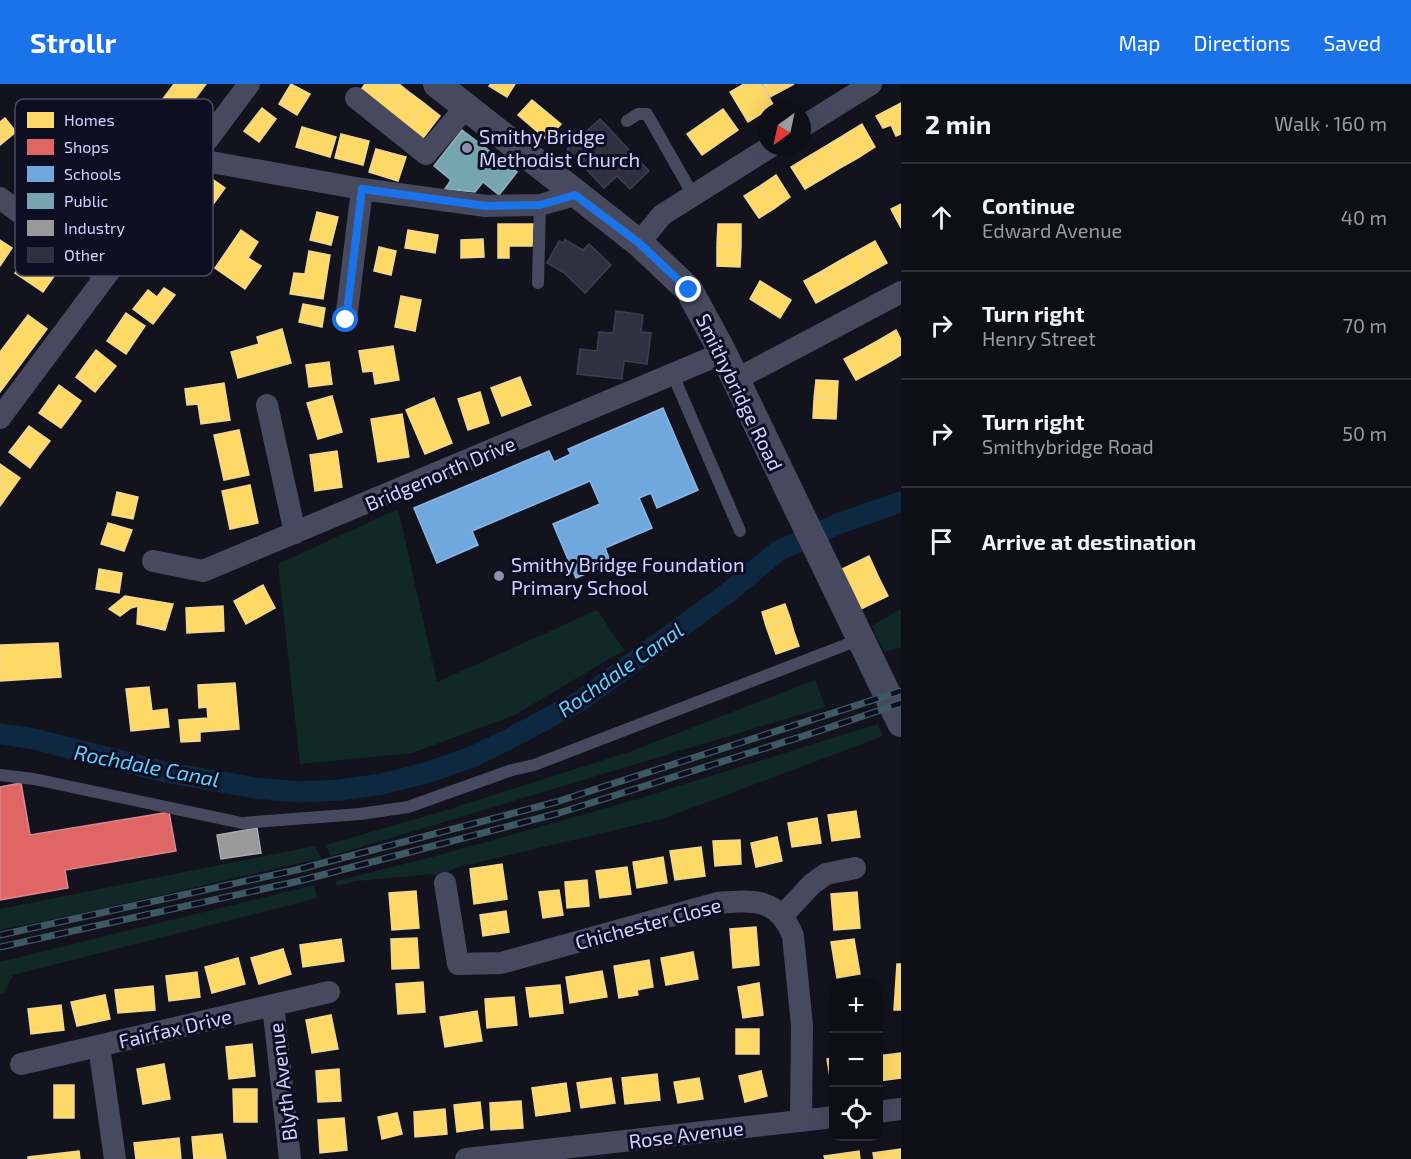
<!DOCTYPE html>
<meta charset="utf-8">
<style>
:root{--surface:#0e0e16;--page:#17171f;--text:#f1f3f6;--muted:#9b9ca1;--line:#2e2e35;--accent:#1a73e8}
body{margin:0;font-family:"Exo 2",sans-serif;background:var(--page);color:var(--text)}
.controls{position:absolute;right:18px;bottom:18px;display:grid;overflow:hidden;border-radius:12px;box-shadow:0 6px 24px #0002}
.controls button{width:54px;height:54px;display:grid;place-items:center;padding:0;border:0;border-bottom:2px solid var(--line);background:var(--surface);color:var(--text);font:30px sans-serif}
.compass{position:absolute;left:757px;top:18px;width:54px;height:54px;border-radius:50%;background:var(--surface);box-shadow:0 6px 24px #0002;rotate:213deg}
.stop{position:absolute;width:18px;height:18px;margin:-14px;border:4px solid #1a73e8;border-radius:50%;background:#fff}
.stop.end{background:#1a73e8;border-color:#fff;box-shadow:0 2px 6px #0008}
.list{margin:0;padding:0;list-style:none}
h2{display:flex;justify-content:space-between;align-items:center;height:78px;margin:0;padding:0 24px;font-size:26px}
h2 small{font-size:20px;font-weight:400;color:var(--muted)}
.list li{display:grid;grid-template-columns:39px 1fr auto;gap:18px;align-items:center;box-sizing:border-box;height:108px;padding:0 24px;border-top:2px solid var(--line)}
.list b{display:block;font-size:22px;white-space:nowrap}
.list p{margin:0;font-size:20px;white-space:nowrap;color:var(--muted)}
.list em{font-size:20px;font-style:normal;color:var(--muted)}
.icon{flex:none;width:33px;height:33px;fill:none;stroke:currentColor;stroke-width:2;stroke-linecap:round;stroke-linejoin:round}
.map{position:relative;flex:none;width:901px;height:1075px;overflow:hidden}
header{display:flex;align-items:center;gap:36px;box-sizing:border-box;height:84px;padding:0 30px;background:var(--accent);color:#fff}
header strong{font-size:28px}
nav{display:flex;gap:33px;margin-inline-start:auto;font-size:21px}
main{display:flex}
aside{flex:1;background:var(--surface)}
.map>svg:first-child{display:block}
</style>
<header>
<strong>Strollr</strong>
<nav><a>Map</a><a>Directions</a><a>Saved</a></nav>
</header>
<main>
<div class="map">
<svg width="901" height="1075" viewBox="0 0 901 1075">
<rect width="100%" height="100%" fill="#13131e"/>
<!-- green -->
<path fill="#102926" d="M398,425L437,598L597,526L624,566L515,631L412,669L300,680L278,480Z
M901,525V563L884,568L872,542Z
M815,596L825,623L331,772L326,761L437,729L632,667Z
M878,640L883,652L662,735L458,783L439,792L432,790L357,797L337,802L336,797L436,772L621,720Z
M315,762L321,774L83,829L0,846V825Z
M314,801L317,814L13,891L4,909L0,910V878Z"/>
<!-- homes -->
<path fill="#ffd966" stroke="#f1d794" stroke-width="1.5" d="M174,0H206L183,31L162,16Z
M291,0L310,10L297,31L279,20Z
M365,0H390L376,19L360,7Z
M390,0H399L409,8L391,31L376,19Z
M491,0H515L507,13L489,2Z
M744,0H761L774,22L748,38L730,8Z
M763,0H794L770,13Z
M409,8L425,20L407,43L391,31Z
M532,16L561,40L547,56L518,31Z
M901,19V50L896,52L891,41L883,44L876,32Z
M425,20L440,32L420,58L404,46Z
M262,24L276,35L259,58L244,47Z
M723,25L738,46L702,71L687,50Z
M5,34L16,48L0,61V38Z
M862,40L875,63L858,74L844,51Z
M302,43L336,53L330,73L296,63Z
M341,50L369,57L363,81L335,74Z
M844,51L858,74L840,84L826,62Z
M826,62L840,84L822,95L809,72Z
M376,65L406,73L398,97L369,88Z
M809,72L822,95L805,105L791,83Z
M205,90L225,104L175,173L155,158Z
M776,91L790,113L775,124L760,102Z
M760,102L775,124L759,134L744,112Z
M901,120V144L891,125Z
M317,128L338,133L331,161L310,156Z
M498,140H533L532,162H509V174H498Z
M718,140H741V162L717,161Z
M241,146L258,158L248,174L261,182L245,205L215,184Z
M408,146L438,151L435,169L405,164Z
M483,155L484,173L461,174V156Z
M0,156L12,164L0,182Z
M875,157L887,179L869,189L857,167Z
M717,161L741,162L740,183L717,182Z
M379,163L396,167L391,191L374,187Z
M309,167L330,171L323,215L290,210L294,189L305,190Z
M857,167L869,189L852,199L839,177Z
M28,169L57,188L43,208L15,189Z
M839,177L852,199L834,209L822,187Z
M822,187L834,209L816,219L804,197Z
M760,197L791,216L780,234L750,215Z
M164,204L175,211L153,240L133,225L148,206L157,213Z
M401,212L421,216L415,247L395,243Z
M303,220L325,224L322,243L299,238Z
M126,229L145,242L126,270L107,257Z
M28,231L47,245L0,308V268Z
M282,245L291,279L238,294L231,268L259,260L257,253Z
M896,246L901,256V271L891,277L879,256Z
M879,256L891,277L873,287L861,266Z
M393,262L399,296L375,300L373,287L363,288L359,267Z
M96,266L116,282L95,308L76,293Z
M861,266L873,287L856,296L844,275Z
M329,278L332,300L309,303L306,281Z
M520,293L531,321L502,332L491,304Z
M816,296L838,297L837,316L814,315Z
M224,299L230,336L201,340L198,320L187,321L185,305Z
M59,301L81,317L71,331L49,315Z
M480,308L489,339L468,346L458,315Z
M332,312L342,348L318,355L307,319Z
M434,314L452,359L425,370L406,326Z
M49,315L71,331L61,344L39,329Z
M814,315L837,316L836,335L813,334Z
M402,330L409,373L378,378L371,335Z
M29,342L50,357L40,370L19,355Z
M239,346L249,391L224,396L214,351Z
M19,355L40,370L30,384L9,368Z
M337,367L342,403L315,407L310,371Z
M0,380L20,394L10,408L0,401Z
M0,401L10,408L0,422Z
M250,401L258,439L230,445L222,407Z
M117,408L138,413L133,435L112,431Z
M108,439L132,446L124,467L101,460Z
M869,472L878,492L852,505L842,485Z
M99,485L122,489L119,509L96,505Z
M878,492L888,512L861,525L852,505Z
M263,501L275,524L246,540L234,517Z
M125,512L173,520L165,546L137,540L138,522L131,524L120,532L109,525Z
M785,520L790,534L766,542L762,528Z
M223,522L224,547L187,549L186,524Z
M790,534L794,548L771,556L766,542Z
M794,548L799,562L776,570L771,556Z
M58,559L61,593L0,597V561Z
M235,599L239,645L200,648V657L181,658L179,636L208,634L207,623L199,624L198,601Z
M149,603L152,627L167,625L169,643L131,647L126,605Z
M856,727L860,753L832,757L828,731Z
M817,734L821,759L792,763L788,739Z
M777,753L782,777L756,783L751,759Z
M740,756L741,780L715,782L713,757Z
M701,763L705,792L675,796L670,767Z
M663,773L667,799L637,804L633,778Z
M502,780L507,815L474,820L470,785Z
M627,783L631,810L600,814L596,787Z
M587,796L589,822L567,824L565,798Z
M559,806L563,831L543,834L539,808Z
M416,807L419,844L392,846L389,809Z
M857,808L860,844L834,846L831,810Z
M506,827L509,848L483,852L480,831Z
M756,843L759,881L733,884L730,845Z
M417,854L419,884L392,885L391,855Z
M341,855L344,877L303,883L300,861Z
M854,855L860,890L837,894L831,858Z
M283,865L291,890L259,900L251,874Z
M693,868L698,895L666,901L661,874Z
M238,874L245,900L212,909L205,883Z
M649,876L653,903L637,906L638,911L619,914L614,882Z
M897,880H901V926H894Z
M602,887L607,913L570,919L566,893Z
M197,888L200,913L169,917L166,892Z
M423,898L425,928L398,930L396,900Z
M759,899L763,931L743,934L738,903Z
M560,901L563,929L530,933L526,904Z
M153,902L155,926L118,929L115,906Z
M105,911L110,935L77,942L71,918Z
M514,913L517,941L487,944L485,915Z
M61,921L64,946L31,950L28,925Z
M477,927L482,957L445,963L440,933Z
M331,931L338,965L312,969L306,936Z
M736,945H759V970H736Z
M252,960L255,992L229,995L226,963Z
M901,969V994L879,997L878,972Z
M834,973V1004L832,1005L827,975Z
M164,980L170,1015L143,1020L137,985Z
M339,985L341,1017L318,1018L316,987Z
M761,987L767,1012L745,1018L739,992Z
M657,990L660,1016L625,1020L622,994Z
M611,994L615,1019L581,1024L577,999Z
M699,994L703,1015L678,1019L674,998Z
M566,999L570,1027L536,1032L532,1004Z
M54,1001H74V1034H54Z
M233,1005H257V1038H234Z
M521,1017L523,1044L491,1046L490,1019Z
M480,1018L483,1044L457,1048L454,1021Z
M445,1025L447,1050L415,1053L414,1028Z
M397,1029L402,1050L382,1055L378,1033Z
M344,1034L347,1066L320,1069L318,1036Z
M222,1050L226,1075H194L192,1053Z
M179,1054L181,1075H136L134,1059Z
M901,1065V1075H874L873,1069Z
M79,1067L80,1075H28V1073Z
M859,1067L860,1075H825L824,1072Z"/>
<!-- shops -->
<path fill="#e06666" stroke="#db8794" stroke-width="1.5" d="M21,699L30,751L169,728L176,767L65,786L68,804L0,816V703Z"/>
<!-- schools -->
<path fill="#6fa8dc" stroke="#8cb5e6" stroke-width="1.5" d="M663,324L698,406L657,424L651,409L639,414L652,444L605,464L611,479L576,494L553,440L600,420L590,397L472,447L478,461L437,479L414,424L549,367L554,378L571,370L568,365Z"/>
<!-- public -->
<path fill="#76a5af" stroke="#91b3c7" stroke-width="1.5" d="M462,46L517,88L499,111L483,98L475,108L445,105L451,96L434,82Z"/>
<!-- industry -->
<path fill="#999" stroke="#aaaab8" stroke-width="1.5" d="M257,744L261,769L221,775L217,751Z"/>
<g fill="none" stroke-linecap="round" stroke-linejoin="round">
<!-- canal -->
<path stroke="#0c2941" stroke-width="21" d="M0,650L34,655L165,688L256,704L298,708L340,706L382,700L426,689L472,673L507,656L580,617L729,508L778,467L840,439L901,418"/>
</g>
<!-- building -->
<path fill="#303040" stroke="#3d3e52" stroke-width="1.5" d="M600,35L649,87L630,105L617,92L604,104L567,65Z
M565,156L583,166L589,160L611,181L585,209L563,188L547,179L559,157L563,159Z
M616,227L643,231L641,248L651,249L647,280L624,277L622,295L577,290L580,265L597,267L599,248L613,249Z"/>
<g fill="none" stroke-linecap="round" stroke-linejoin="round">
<!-- service -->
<path stroke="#474a5f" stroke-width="12" d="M627,37L638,30H647L693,111
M538,199L540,121
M673,291L740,447
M0,691L34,695L242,739L360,730L408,723L512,686L534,681L861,555"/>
<!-- minor -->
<path stroke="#474a5f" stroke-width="22" d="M356,14L426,70L466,23
M802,43L871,0
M194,75L362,105L486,122L540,121L575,111
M0,114L106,192
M639,159L662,131L770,63
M346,236L362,105
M735,296L901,208
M267,321L295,449
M0,334L249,0
M153,477L203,487L723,269
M445,799L458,880L501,879L717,819C752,816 778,813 793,852L802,941L801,1037
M782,832L812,800L826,790L855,784
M273,921L290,1075
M99,962L115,1075
M21,980L329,908
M878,1028L901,1025
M466,1075L834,1033"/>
<!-- tertiary -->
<path stroke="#474a5f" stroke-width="28" d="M437,0L639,159L689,206L723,269L901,639"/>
<defs>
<path id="rail" d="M0,851L296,786L556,718L901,607
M0,863L299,797L559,729L816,648L901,619"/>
</defs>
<!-- rail casing -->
<use href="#rail" stroke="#3e5964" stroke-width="7"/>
<!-- rail -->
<use href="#rail" stroke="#0e0e23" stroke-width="4.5" stroke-dasharray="14" stroke-linecap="butt"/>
</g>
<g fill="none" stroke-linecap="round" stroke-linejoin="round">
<!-- route -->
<path stroke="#1a73e8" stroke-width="8" d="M346,236L362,105L486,122L540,121L575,111L639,159L689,206"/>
</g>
<!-- markers -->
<g fill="#8e90b0" stroke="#0e0e23" stroke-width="2">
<circle cx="467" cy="64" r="6"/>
<circle cx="499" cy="492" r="6"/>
</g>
<g text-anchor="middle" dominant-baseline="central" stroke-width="6" stroke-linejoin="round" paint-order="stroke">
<!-- poi labels -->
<g font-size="20" fill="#d0d3ff" stroke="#0e0e23" text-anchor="start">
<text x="479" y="52">Smithy Bridge<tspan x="479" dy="23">Methodist Church</tspan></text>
<text x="511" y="480">Smithy Bridge Foundation<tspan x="511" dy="23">Primary School</tspan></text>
</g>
<!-- street labels -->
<g font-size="20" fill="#d0d3ff" stroke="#0e0e23">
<text transform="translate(740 308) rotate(64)">Smithybridge Road</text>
<text transform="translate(440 389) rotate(-23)">Bridgenorth Drive</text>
<text transform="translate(648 839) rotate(-15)">Chichester Close</text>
<text transform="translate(175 944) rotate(-13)">Fairfax Drive</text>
<text transform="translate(282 998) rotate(-97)">Blyth Avenue</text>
<text transform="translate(686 1050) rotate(-7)">Rose Avenue</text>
</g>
<!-- water labels -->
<g font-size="21" font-style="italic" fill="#5ed2ff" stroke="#0e0e23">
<text transform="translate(620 585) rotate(-35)">Rochdale Canal</text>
<text transform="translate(147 681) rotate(11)">Rochdale Canal</text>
</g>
</g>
<!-- legend -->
<rect x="15" y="15" width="198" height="177" rx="9" fill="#0e0e23" stroke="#484965" stroke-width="1.5"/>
<rect x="27" y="28" width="27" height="16" fill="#ffd966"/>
<rect x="27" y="55" width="27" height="16" fill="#e06666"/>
<rect x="27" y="82" width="27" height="16" fill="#6fa8dc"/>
<rect x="27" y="109" width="27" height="16" fill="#76a5af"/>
<rect x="27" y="136" width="27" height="16" fill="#999"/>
<rect x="27" y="163" width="27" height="16" fill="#303040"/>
<g font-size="16" fill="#d0d3ff">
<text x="64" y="42">Homes</text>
<text x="64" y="69">Shops</text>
<text x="64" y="96">Schools</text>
<text x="64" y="123">Public</text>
<text x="64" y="150">Industry</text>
<text x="64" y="177">Other</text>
</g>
</svg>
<div class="controls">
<button>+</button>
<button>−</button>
<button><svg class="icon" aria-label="locate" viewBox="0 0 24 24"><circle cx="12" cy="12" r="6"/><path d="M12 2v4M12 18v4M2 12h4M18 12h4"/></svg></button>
</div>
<svg class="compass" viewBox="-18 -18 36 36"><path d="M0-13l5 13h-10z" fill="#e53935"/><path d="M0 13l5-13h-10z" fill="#9b9ca1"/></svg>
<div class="stop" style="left:346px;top:236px"></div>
<div class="stop end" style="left:689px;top:206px"></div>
</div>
<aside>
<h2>2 min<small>Walk · 160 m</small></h2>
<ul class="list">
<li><svg class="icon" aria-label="ahead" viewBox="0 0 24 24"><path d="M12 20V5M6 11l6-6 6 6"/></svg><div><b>Continue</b><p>Edward Avenue</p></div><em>40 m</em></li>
<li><svg class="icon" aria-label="right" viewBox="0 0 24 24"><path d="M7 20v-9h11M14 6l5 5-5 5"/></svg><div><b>Turn right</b><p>Henry Street</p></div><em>70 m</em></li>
<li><svg class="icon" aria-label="right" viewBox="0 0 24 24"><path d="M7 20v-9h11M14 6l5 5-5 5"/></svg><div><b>Turn right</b><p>Smithybridge Road</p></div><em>50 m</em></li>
<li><svg class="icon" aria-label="arrive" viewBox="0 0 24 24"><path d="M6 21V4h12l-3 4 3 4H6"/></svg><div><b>Arrive at destination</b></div></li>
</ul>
</aside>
</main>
